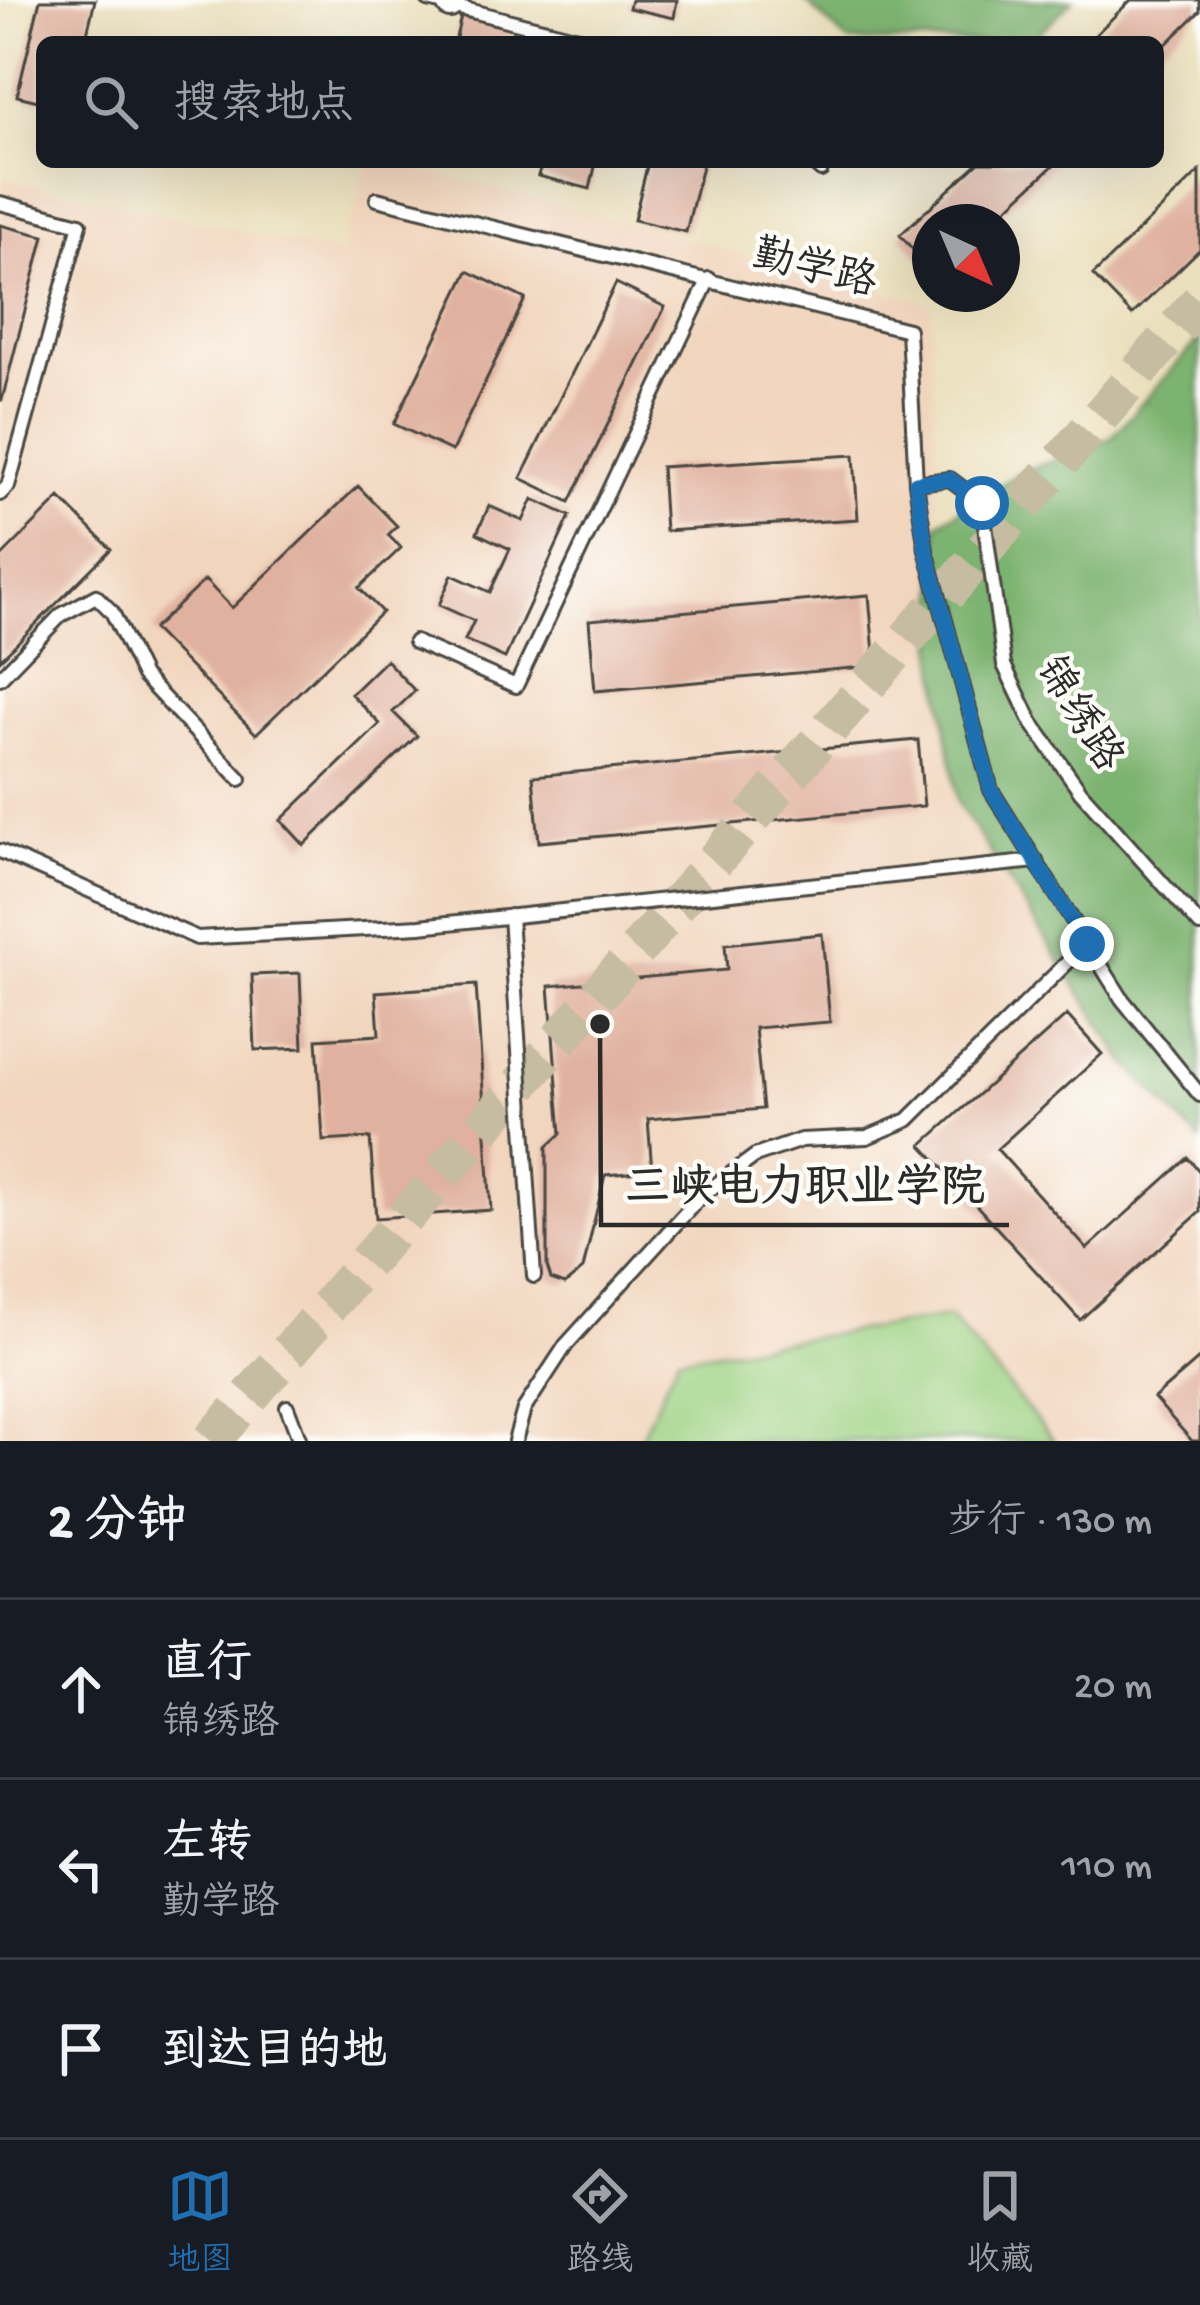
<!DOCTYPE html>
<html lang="zh">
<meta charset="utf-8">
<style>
:root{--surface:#171b24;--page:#242831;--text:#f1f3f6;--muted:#9ea1a6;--line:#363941;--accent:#1f6fb2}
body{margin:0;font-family:"Gochi Hand","LXGW WenKai TC",sans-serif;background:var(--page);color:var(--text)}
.compass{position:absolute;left:912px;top:204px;width:108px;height:108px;border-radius:50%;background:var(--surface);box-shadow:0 12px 48px #0002;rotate:136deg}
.stop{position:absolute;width:36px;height:36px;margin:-27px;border:9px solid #1f6fb2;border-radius:50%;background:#fff}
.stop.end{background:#1f6fb2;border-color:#fff;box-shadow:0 3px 12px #0008}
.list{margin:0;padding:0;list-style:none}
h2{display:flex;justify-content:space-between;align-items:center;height:156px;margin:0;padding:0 48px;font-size:51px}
h2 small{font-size:39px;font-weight:400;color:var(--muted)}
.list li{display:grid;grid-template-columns:78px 1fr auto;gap:36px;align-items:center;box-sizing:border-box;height:180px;padding:0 48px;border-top:3px solid var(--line)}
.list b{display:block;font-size:45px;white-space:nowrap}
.list p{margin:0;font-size:39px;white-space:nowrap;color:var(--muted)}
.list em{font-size:39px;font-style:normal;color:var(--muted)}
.icon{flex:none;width:66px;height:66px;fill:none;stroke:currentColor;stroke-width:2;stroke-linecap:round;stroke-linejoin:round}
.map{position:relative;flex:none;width:1200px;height:1441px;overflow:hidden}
.search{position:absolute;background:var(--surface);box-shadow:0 12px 48px #0002;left:36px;right:36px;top:36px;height:132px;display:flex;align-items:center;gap:30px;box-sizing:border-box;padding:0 42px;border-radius:18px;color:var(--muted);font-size:45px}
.sheet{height:696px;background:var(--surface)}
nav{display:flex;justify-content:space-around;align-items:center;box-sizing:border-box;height:168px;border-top:3px solid var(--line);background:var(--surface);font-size:33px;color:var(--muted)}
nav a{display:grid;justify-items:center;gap:6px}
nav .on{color:var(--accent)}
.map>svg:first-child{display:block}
</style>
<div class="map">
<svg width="1200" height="1441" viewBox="0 0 1200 1441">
<rect width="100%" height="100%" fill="#fdfcf7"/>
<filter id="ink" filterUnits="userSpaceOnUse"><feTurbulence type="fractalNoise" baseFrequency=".00833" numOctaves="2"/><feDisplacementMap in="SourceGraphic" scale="24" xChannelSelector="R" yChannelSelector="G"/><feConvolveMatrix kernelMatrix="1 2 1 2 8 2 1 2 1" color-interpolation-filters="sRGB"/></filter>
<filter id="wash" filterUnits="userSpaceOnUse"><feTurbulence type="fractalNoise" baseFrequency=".004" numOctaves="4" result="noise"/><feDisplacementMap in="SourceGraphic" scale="48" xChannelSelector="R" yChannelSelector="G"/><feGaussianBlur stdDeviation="2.7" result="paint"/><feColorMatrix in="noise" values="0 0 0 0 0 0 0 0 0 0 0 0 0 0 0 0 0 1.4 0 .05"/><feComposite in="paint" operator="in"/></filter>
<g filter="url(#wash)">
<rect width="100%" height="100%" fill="#ebe0be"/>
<!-- built -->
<path fill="#f1d5bd" d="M367,162H395L930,303L938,523L1200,607V1441H0V178L342,254Z"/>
<!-- green -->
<path fill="#9cd182" stroke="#647e56" stroke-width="3" d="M950,1317L1054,1441H639L678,1357Z"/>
<!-- forest -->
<path fill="#7db370" stroke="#546f4e" stroke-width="3" d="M804,0H1073L1029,42H848Z
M1200,338V1141L1126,1063L958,803L935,653L938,523L1019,473L1111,438Z"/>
<g id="blocks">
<!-- building -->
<path fill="#e0b19f" d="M40,0H95L85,42H42V102L17,96Z
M631,0H677L674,18L629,8Z
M1131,0H1200V11L1158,52V42H1088Z
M461,16L513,29L510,42H455Z
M542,162H596L590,189L538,176Z
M648,162H703L686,232L634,220Z
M979,162H1057L992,222H930V269L900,235Z
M1200,171V249L1132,315L1093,275Z
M0,225L44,236L2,400H0Z
M468,271L525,299L452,451L394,424Z
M616,283L665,307L570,502L521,478Z
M854,455L858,519L665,531L661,467Z
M358,486L397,526L388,535L401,548L359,588L382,612L256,734L153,629L205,580L232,608Z
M60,498L111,549L0,660V558Z
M533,499L570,516L505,658L465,640L474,621L439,605L452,575L490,592L510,549L477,533L489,506L523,521Z
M869,595L875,666L595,691L589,620Z
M386,660L415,691L393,712L417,736L304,845L281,820L380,724L351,694Z
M918,740L924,806L539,842L533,776Z
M822,934L830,1022L755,1028L763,1109L648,1119L652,1171L605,1175L583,1269L565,1284L551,1279L547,1267V1147L561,1134L549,986L727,970L725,944Z
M300,973L303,1048L255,1050L252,975Z
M476,985L491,1210L376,1218L370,1138L323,1141L317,1039L379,1035L376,992Z
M1067,1015L1102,1054L997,1149L1087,1249L1188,1158L1200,1172V1212L1080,1320L922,1145Z
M1200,1358V1441H1192L1154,1398Z"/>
</g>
</g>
<g filter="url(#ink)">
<use href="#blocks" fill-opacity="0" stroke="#484641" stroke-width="3"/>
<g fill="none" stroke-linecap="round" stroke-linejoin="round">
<!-- primary-tunnel -->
<path stroke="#c5bca1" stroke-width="39" stroke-dasharray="39 20" stroke-linecap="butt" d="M211,1441L1200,301"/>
<defs>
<path id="service" d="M428,0L594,42
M812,162L821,170
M377,199L908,330L916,483L926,550L991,790L1122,999L1200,1095
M0,203L80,224L8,486L0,494
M916,483L950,479L982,503L1004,665L1032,723L1081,792L1200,925
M415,642L516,686L709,279
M0,678L61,615L96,596L112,612L143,676L240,779
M0,851L197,938L420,926L1036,861
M510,916L534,1276
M287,1407L300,1441
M515,1441L524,1409L566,1345L701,1196L755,1156L801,1140L867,1137L908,1120L1087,943"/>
<path id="minor" d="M450,5L451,0"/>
</defs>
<!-- service casing -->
<use href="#service" stroke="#484641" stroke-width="18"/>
<!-- minor casing -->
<use href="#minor" stroke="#484641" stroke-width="30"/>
<!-- service -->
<use href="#service" stroke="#fff" stroke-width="12"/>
<!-- minor -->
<use href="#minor" stroke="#fff" stroke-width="24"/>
</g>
</g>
<g fill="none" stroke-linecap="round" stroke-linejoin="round" filter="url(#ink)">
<!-- route -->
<path stroke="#1f6fb2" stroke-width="15" d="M982,503L950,479L916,483L926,550L991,790L1087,944"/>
</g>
<g text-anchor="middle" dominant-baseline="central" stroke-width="9" stroke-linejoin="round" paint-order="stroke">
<!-- street labels -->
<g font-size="42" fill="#2b2b2b" stroke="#fdfcf7">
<text transform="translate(814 272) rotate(14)">勤学路</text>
<text transform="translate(1076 716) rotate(58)">锦绣路</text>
</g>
</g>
<!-- callouts -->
<path fill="none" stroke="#2b2b2b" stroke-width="4.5" d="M600 1024L601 1225H1009"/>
<circle fill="#2b2b2b" stroke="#fdfcf7" stroke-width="4.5" cx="600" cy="1024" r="12"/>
<g font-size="45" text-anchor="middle" font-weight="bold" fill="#2b2b2b" stroke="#fdfcf7" stroke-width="9" stroke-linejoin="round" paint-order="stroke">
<text x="805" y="1200">三峡电力职业学院</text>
</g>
</svg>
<svg class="compass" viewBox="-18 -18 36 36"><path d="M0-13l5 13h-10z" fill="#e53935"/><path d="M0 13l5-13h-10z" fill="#9ea1a6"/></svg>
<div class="stop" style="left:982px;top:503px"></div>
<div class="stop end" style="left:1087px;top:944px"></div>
<div class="search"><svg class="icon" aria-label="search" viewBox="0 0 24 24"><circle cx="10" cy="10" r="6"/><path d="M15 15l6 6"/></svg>搜索地点</div>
</div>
<section class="sheet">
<h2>2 分钟<small>步行 · 130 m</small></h2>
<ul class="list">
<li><svg class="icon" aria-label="ahead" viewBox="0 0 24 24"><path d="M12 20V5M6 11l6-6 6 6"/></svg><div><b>直行</b><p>锦绣路</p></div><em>20 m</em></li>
<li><svg class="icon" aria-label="left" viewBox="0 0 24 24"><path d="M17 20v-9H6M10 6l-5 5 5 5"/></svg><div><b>左转</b><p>勤学路</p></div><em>110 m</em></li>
<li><svg class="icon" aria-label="arrive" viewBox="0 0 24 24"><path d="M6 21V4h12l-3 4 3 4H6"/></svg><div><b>到达目的地</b></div></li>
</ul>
</section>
<nav>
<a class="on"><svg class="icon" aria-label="map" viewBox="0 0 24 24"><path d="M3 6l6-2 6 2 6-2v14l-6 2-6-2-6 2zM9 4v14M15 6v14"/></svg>地图</a>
<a><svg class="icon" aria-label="directions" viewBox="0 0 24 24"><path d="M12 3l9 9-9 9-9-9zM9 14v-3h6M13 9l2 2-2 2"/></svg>路线</a>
<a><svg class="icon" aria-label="saved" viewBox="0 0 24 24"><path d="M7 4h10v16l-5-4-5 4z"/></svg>收藏</a>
</nav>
